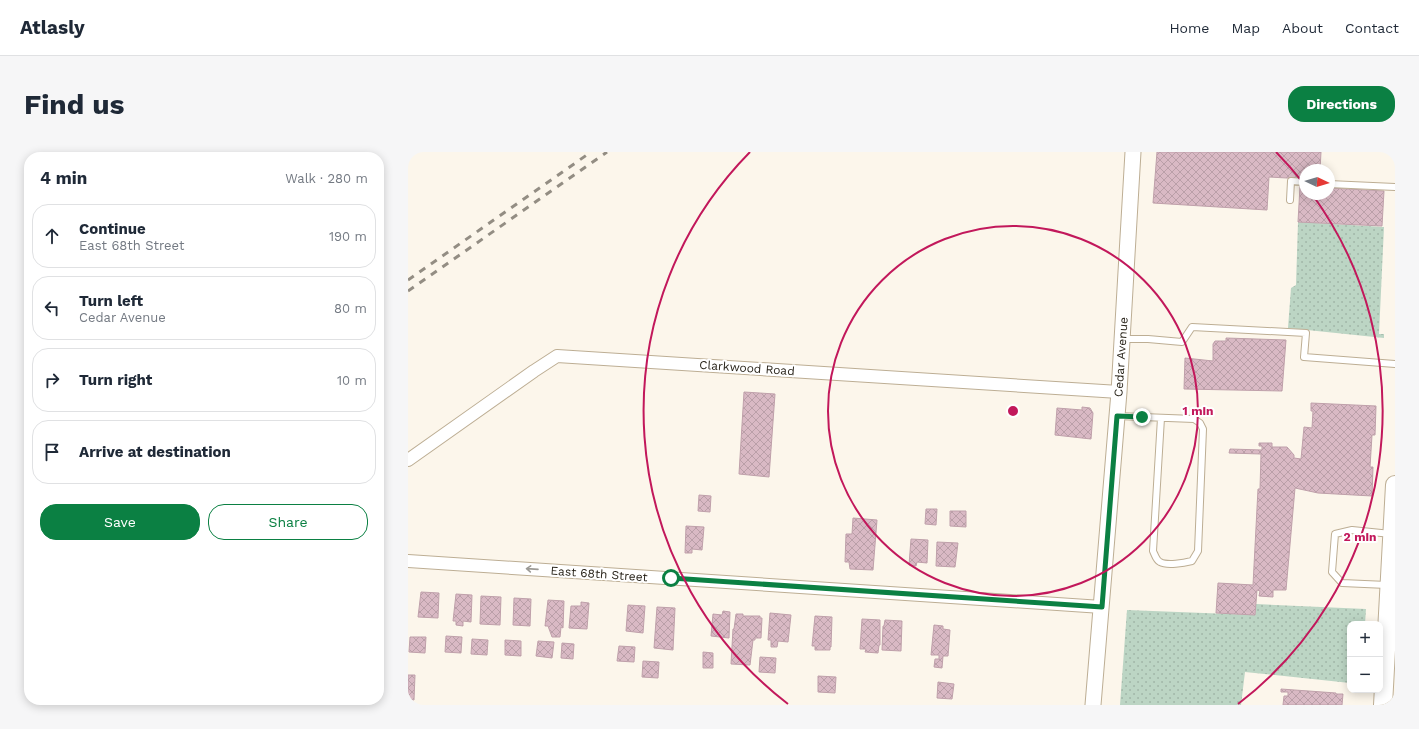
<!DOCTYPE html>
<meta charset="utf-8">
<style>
:root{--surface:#fff;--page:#f6f6f7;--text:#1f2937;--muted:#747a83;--line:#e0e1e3;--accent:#0b8043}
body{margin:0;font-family:"Work Sans",sans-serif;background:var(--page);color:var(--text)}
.controls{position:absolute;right:12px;bottom:12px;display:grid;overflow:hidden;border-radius:8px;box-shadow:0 2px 10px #0003}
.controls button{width:36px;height:36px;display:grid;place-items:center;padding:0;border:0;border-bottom:1px solid var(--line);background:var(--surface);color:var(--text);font:20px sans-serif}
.compass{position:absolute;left:891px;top:12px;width:36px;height:36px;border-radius:50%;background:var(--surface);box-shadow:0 2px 10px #0003;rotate:94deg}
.stop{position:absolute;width:12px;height:12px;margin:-9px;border:3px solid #0b8043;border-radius:50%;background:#fff}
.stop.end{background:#0b8043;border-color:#fff;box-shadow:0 1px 4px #0008}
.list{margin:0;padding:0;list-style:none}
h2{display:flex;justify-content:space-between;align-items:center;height:52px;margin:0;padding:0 16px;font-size:17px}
h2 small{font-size:13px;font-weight:400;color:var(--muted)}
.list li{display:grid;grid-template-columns:26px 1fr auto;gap:12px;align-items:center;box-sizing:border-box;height:64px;margin:0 8px 8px;padding:0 8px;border:1px solid var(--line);border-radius:16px}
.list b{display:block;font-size:15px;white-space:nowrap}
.list p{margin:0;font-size:13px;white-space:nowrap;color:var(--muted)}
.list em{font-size:13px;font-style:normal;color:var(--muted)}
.actions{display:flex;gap:8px;padding:12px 16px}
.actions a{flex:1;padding:9px 0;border:1px solid var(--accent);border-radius:16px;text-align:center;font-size:14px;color:var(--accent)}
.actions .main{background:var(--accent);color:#fff}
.icon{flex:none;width:22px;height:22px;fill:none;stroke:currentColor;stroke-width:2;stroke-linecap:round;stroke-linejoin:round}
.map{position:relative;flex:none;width:987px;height:553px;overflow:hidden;border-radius:16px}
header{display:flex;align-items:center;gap:24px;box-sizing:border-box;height:56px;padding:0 20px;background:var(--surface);border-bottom:1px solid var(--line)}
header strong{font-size:19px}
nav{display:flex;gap:22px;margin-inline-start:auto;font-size:14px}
.intro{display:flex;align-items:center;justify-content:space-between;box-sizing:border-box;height:96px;padding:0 24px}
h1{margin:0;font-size:28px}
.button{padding:10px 18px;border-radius:16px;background:var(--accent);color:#fff;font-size:14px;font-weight:700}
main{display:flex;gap:24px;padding:0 24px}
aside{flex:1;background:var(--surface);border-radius:16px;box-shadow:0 2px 10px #0003}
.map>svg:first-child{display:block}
</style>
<header>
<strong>Atlasly</strong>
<nav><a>Home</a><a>Map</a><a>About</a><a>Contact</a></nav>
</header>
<div class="intro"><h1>Find us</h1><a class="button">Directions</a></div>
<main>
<aside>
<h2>4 min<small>Walk · 280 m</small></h2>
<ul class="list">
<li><svg class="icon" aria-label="ahead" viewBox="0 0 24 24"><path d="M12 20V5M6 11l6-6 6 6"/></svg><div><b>Continue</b><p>East 68th Street</p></div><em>190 m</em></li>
<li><svg class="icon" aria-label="left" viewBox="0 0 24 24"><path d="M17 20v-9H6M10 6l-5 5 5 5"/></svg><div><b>Turn left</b><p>Cedar Avenue</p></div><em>80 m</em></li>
<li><svg class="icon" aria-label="right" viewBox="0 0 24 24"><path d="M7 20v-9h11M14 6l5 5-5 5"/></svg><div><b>Turn right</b></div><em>10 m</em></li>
<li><svg class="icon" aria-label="arrive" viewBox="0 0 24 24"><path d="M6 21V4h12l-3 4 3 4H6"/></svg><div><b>Arrive at destination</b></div></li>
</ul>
<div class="actions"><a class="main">Save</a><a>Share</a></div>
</aside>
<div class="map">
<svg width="987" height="553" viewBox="0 0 987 553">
<defs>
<pattern id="grass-dots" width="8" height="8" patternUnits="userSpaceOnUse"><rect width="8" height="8" fill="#bcd5c4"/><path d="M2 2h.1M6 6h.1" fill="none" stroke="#a1b6a8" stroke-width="1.8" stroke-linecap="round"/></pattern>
<pattern id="building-cross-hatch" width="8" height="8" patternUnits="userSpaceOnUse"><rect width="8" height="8" fill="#d9b9c4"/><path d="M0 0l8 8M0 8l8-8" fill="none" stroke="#ba9fa8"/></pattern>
</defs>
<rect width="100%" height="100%" fill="#fcf6eb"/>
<!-- grass -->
<path fill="url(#grass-dots)" d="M890,70L976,75L971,182H976V186L880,176L883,136L888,133Z
M848,452L958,457L957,472H942V531L837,520L833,553H712L719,458L847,463Z"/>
<!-- building -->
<path fill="url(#building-cross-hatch)" stroke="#bfa0aa" d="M749,0H913L912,18H897V27L861,25L859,58L745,51Z
M892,34L897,35V42H921V36L976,39L974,74L890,70Z
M818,186L878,188L874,239L776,237L777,206L805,209V192L807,189H818Z
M336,240L367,242L361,325L331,322Z
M903,251L968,254L967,283H964L962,315H965L964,344L910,341L887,336L878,438H865V445L851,444L852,439L849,438L847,463L808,461L810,431L845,433L850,337H852L853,302L821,301L822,297L854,298V294H851V291H864V295H879L886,303V306L893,307L896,275L904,276L905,259H903Z
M674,255L682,256L685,261L683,287L647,283L649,256L674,258Z
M291,343L303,344L302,360L290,359Z
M518,357H529L528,373L517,372Z
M542,359H558V375L542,374Z
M445,366L469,368L465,418L442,417L441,410H437L438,382H444Z
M278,374L296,375L294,398L284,397V401H277Z
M503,387L520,388L519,411L509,410L508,414L501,413Z
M529,390L550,391L547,415L528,414Z
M13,440L31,441L30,466L10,465Z
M48,442L64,443L63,470L55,469V474L48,473V469H45Z
M73,444L93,445L92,473L72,472Z
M106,446L123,447L122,474L105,473Z
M140,448L156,449L155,476L153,475L152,485H144L140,474H137Z
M173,450L181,451L179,477L161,476L163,454H173Z
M220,453L237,454L235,481L218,479Z
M249,455L267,456L265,498L246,496Z
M315,459L322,460L321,486L303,484L305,462L314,463Z
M362,461L383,463L380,490L370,489L369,495H363V488H360Z
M328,462H335V464H352V466H354L353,486H347V488H345L342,513L323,512L325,477H326Z
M407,464L424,465L423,495H422V498H407V494H404Z
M454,467L472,468V493H471L470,501L457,500L458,497H452Z
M477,468L494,469L493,499L474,498L475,474H476Z
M526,473L535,474V477L542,478L540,504H535L534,516L526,515L527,507H531V503H523Z
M38,484L54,485L53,501L37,500Z
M2,485H18L17,501L1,500Z
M64,487L80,488L79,503L63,502Z
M97,488L113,489V504L97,503Z
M130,489L146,490L144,506L128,504Z
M154,491L166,492L165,507L153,506Z
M211,494L227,495L226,510L209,509Z
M295,500L305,501V516H295Z
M352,505L368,506L367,521L351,520Z
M235,509L251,510L250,526L234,525Z
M0,523H7L6,548L0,547Z
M410,524L428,525L427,541L410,540Z
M530,530L546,532L544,547L529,546Z
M873,537L928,541V542H935L934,553H875L876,544H880V540H873Z"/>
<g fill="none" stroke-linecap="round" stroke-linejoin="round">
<defs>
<path id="service" d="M921,32L987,35
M882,48L883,29L897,30
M714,187H740L774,190L784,175L898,181L896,205L987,212
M709,264L786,267L792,271L795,277L790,399L784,409C776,411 759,414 752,410C748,408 747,403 745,399L753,266
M979,433L934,431L924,420L927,382L944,378L983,382"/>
<path id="minor" d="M0,308L126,219L149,204L711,240
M0,409L694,455"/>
<path id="tertiary" d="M685,553L711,240L725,0"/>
<path id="secondary" d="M975,553L987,333"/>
</defs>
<!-- service casing -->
<use href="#service" stroke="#bdae94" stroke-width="8"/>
<!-- minor casing -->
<use href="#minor" stroke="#bdae94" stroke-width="14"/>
<!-- tertiary casing -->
<use href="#tertiary" stroke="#bdae94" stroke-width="17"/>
<!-- secondary casing -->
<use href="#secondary" stroke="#bdae94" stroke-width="20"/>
<!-- service -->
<use href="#service" stroke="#fff" stroke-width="6"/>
<!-- minor -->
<use href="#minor" stroke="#fff" stroke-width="12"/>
<!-- tertiary -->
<use href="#tertiary" stroke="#fff" stroke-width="15"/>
<!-- secondary -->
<use href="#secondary" stroke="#fff" stroke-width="18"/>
<!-- rail -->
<path stroke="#938d83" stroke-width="3" stroke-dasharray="7 7" stroke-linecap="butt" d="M0,128L183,0
M0,139L199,0"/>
</g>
<!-- one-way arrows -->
<defs><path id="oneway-shaft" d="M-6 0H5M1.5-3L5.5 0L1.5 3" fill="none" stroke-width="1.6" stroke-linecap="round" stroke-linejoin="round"/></defs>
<use stroke="#9c9a95" href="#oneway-shaft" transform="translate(124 417) rotate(-176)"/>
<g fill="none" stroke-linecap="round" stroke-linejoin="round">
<!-- route -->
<path stroke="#0b8043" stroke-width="5" d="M263,426L694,455L709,264L734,265"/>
</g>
<!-- distance rings -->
<g fill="none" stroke="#c2185b" stroke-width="2">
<circle cx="605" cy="259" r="185"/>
<path d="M380 552A369 369 0 0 1 342 0M868 0A369 369 0 0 1 896 32M904 42A369 369 0 0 1 830 552"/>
</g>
<g text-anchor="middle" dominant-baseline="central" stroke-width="4" stroke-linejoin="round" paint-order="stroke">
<!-- street labels -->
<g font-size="12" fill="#231e14" stroke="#fff">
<text transform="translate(713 205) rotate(-86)">Cedar Avenue</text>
<text transform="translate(339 216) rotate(4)">Clarkwood Road</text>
<text transform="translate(191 422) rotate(4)">East 68th Street</text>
</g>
</g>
<circle cx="605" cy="259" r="6" fill="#c2185b" stroke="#fff" stroke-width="2"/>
<g font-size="12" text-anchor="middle" font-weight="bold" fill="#c2185b" stroke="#fff" stroke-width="4" stroke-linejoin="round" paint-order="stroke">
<text x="790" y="263">1 min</text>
<text x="952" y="389">2 min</text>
</g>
</svg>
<div class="controls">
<button>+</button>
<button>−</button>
</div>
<svg class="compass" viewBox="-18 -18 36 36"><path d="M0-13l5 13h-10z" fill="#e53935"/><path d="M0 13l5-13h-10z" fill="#747a83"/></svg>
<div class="stop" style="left:263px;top:426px"></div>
<div class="stop end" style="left:734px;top:265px"></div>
</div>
</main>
